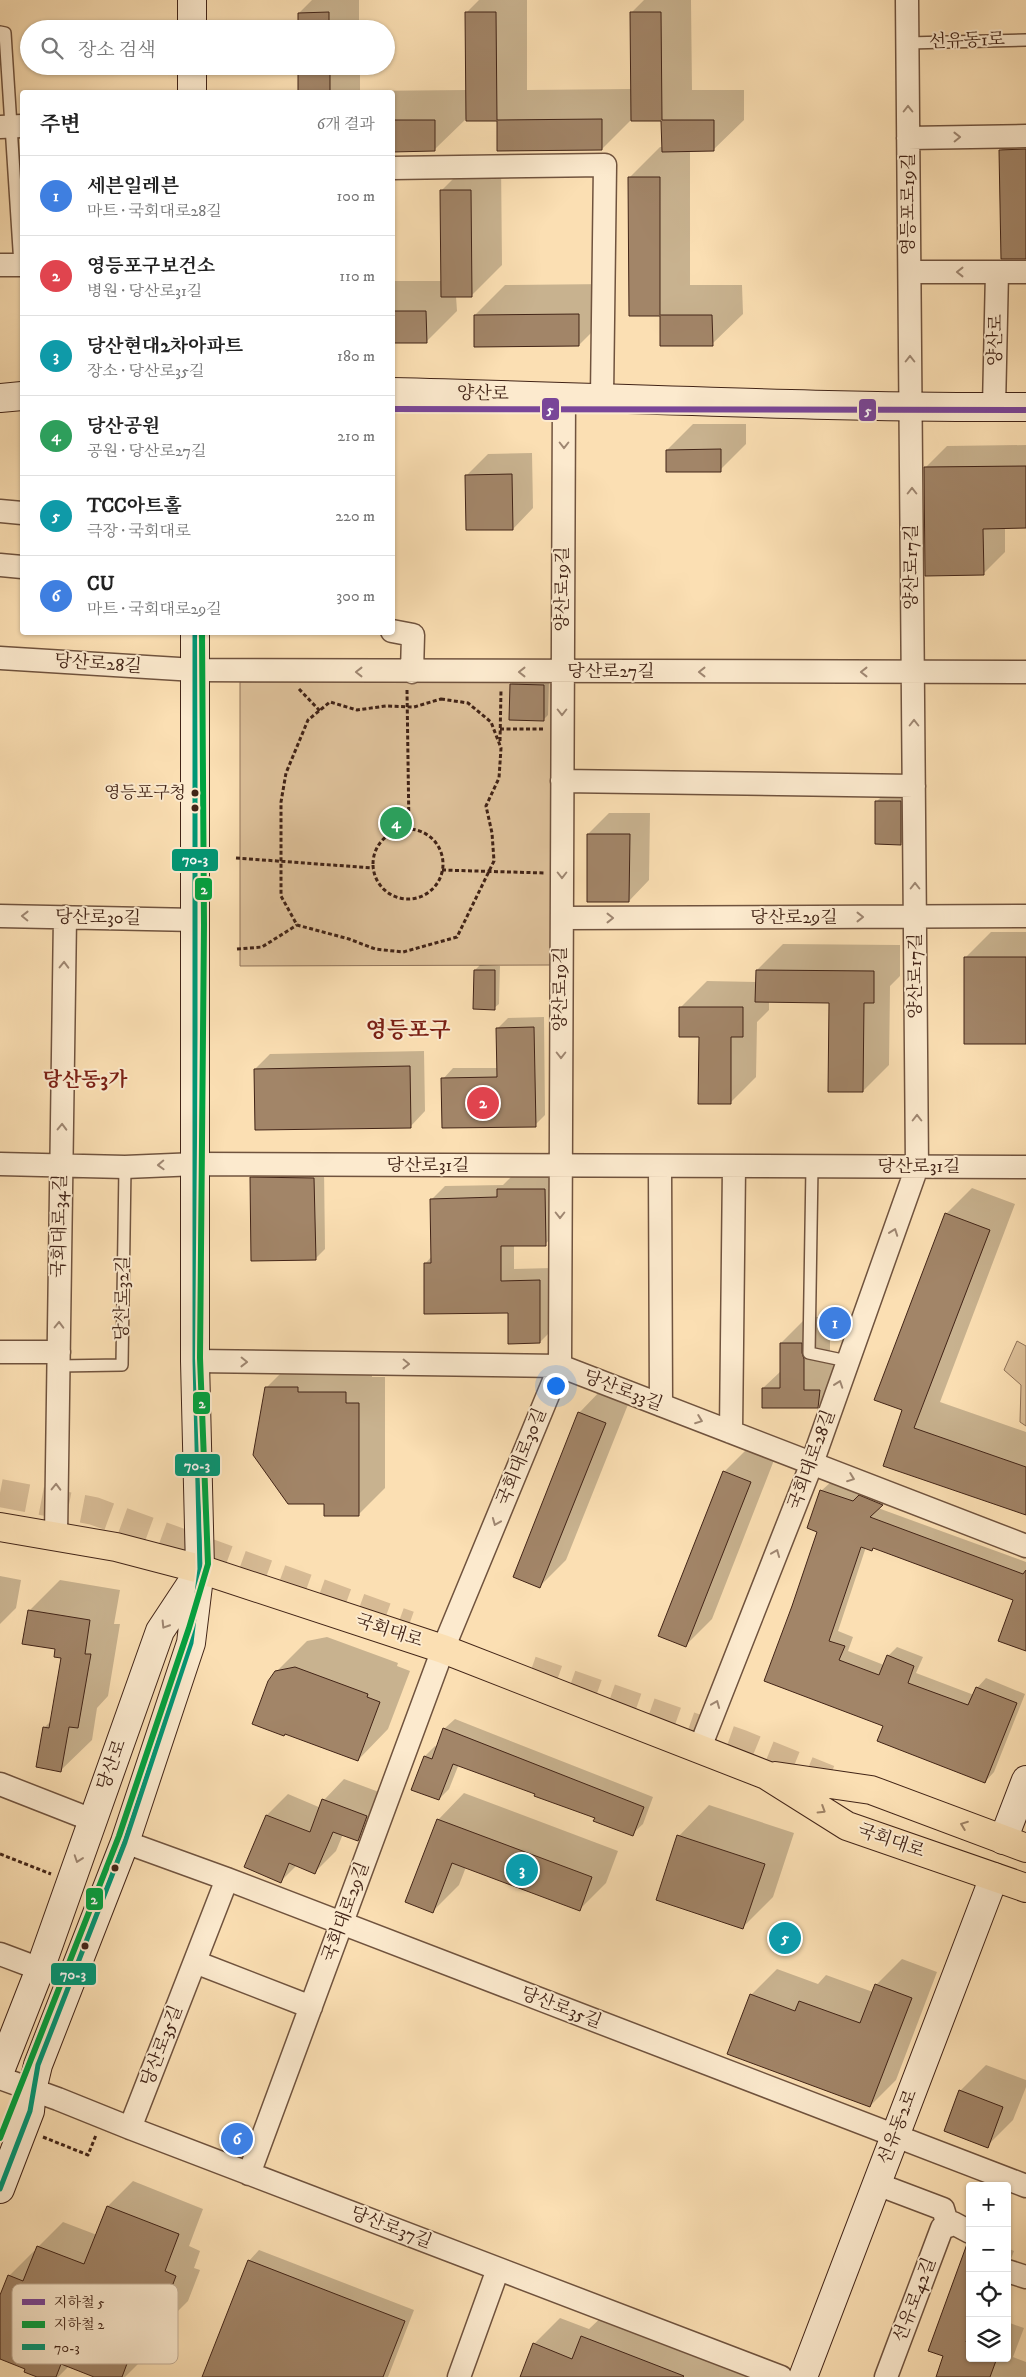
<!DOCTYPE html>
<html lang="ko">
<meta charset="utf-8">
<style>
:root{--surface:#fff;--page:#f2f2f2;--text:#222;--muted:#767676;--line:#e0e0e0;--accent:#d93025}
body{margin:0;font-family:"IM FELL DW Pica","Noto Serif KR",serif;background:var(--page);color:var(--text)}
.controls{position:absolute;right:15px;bottom:15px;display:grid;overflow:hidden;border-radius:5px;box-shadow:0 1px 4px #0004}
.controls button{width:45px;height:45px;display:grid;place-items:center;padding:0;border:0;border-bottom:1px solid var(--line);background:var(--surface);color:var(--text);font:25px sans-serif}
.you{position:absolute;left:555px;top:1385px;width:18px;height:18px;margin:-12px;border:4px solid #fff;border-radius:50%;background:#1a73e8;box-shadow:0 0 0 8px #1a73e833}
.badge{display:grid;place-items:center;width:32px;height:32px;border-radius:50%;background:var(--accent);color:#fff;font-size:16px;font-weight:700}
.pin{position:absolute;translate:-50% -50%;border:2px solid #fff;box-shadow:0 1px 5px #0006}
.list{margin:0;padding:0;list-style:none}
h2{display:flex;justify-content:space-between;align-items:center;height:65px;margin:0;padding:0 20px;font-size:21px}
h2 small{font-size:16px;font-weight:400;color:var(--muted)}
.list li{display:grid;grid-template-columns:32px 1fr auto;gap:15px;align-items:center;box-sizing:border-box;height:80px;padding:0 20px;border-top:1px solid var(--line)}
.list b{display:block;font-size:19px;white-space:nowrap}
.list p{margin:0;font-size:16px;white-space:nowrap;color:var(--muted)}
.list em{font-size:16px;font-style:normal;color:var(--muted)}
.icon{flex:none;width:28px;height:28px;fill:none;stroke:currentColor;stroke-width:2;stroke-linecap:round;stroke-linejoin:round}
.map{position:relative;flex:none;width:1026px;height:2377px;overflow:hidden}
.search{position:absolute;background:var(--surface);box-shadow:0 1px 4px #0004;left:20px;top:20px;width:375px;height:55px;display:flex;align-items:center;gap:12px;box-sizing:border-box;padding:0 18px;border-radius:28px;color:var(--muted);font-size:19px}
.panel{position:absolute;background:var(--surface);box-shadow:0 1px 4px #0004;left:20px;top:90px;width:375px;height:545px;border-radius:5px}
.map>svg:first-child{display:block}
</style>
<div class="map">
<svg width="1026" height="2377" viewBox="0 0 1026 2377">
<rect width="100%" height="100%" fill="#fbdfb3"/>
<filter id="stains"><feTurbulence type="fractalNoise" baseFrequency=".004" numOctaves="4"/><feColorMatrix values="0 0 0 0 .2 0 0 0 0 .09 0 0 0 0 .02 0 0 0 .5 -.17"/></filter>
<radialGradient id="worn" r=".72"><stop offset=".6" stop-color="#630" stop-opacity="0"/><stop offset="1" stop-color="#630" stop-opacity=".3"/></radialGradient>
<!-- green -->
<path fill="#dcbf98" stroke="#8f7258" d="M551,681V965L240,966V682Z
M1017,1341L1026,1346V1426L1020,1422L1021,1385L1004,1370Z"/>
<!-- shadow -->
<path fill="#0003" d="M312,0H359V29H299V13Z
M479,0H527V90L632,89L631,13L644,0H691L692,90H744V120L713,150H690V285H742L743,314L712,344L661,345V314L630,315L629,178L660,147H663V120H631L602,149L498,150V120H467V118L434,150H392V92H300L299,66H360V91L467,90L466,13Z
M1026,136V258L1001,150L1014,137Z
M472,160H501L502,265L471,296H456L457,311L426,342H392V281H442L441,191Z
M609,284V315L579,345L475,315L505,285Z
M693,424H746V444L720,470L667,450Z
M1026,445V527H1005V552L983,574L925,468L947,446Z
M532,453L533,508L513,529L467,475L488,454Z
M516,680H549L548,715L543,720L511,684Z
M882,796H905L906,839L901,843L877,801Z
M609,813H650L649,880L629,901L588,834Z
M991,932H1026V1043L965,958Z
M783,944L900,945V976L890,986L889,1065L863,1091L831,1002L769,1001V1010L757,1022L756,1077L730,1103L700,1036L681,1007L707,981L757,982V970Z
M480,965L500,966L499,1004L494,1008L475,970Z
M544,1017L545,1115L535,1125L443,1079L453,1068H498V1028L508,1018Z
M424,1051L425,1111L410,1127L255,1069L270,1054Z
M261,1168H324L325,1249L315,1259L251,1178Z
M557,1176L558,1232L545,1244L514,1245V1269L552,1268L553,1329L540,1342L509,1311L425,1264L432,1256V1199L445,1186L503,1185L511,1177Z
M972,1188L1015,1204L940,1402L1026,1432V1514L884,1465L904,1410L946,1214Z
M807,1317H827V1327L830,1332V1364H845L843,1380L817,1407L763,1388L781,1371V1343Z
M293,1361L372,1366V1377H385V1488L359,1514L325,1503L266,1388Z
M605,1386L631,1397L566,1560L540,1586L579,1413Z
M751,1445L776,1455L712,1619L686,1645L660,1636L725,1471Z
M831,1482L890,1495L878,1508L1026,1562V1649L1015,1599L874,1547H866L838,1631L853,1637L848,1651L884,1665L888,1656L897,1647L923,1657L916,1673L974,1695L977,1688L986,1678L1025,1694L994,1772L985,1782L885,1725L794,1606L818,1531L821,1491Z
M0,1576L21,1580L16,1608L0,1624Z
M60,1580L120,1590L114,1624H120L108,1696L97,1708L92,1740L61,1770L44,1728L52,1720L62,1657L29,1611Z
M327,1637L398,1663L397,1666L410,1671L388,1729L358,1760L286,1733L284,1735L276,1672L307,1641Z
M455,1719L653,1797L643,1824L632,1834L536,1793L459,1764L449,1789L439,1799L413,1789L425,1756L435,1746L438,1747L444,1729Z
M344,1779L387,1795L379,1819L358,1840L343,1834L336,1851L315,1872L297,1865L281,1881L246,1867L267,1815L288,1794L321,1808L324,1800Z
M464,1793L618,1851L606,1883L580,1909L466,1867L459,1885L433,1911L438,1820Z
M709,1805L794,1833L773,1897L743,1927L679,1836Z
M902,1959L937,1972L896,2080L870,2106L751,1995L777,1969L818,1984L826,1975L873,1992L876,1985Z
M986,2065L1026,2080V2087L1013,2120L987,2146L960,2091Z
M133,2181L203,2209L189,2246L200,2251L194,2268L200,2270L188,2301L163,2326L100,2301L95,2314L152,2336L142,2360L125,2377H97L69,2366L58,2377H40L27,2368L0,2358V2298L9,2276L34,2251L36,2252L38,2247L63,2222L97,2235L108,2206Z
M1007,2248L1014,2251L1007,2270Z
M259,2250L414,2310L388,2377H203L249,2261Z
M970,2257V2358H1007V2322L1024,2328L1013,2357L1026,2362V2377H937L945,2356Z
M608,2311L750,2377H521L534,2344L560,2318L589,2329Z"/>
<!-- building -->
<path fill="#a28568" stroke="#422417" d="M329,12V29H298V13Z
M465,12H496L497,120L602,119V150L497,151V121H466Z
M630,12H661L662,120H714V151L662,152L661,121H631Z
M298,66H330V92H298Z
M392,120H435V151L392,152Z
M1026,149V259H1001L999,150Z
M628,177H660V315H712L713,346H660V316H629Z
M440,190H471L472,297H441Z
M392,311H426L427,343H392Z
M579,314V346L474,347V315Z
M721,449V472H666V450Z
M1026,466V528L983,529L984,575L925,576L924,467Z
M512,474L513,530H466L465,475Z
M510,684L544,685V721L509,720Z
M875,801H901V845L875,844Z
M587,834H630L629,902H587Z
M964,957H1026V1044H964Z
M474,970H495V1010L473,1009Z
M756,970L874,971V1003H864L863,1092H828L829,1003L755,1002Z
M679,1007H743V1037H731V1104H698L699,1037H679Z
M534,1027L536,1127L442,1128L441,1078L497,1077L496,1028Z
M410,1066L411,1128L255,1130L254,1069Z
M250,1177L314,1178L316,1260L251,1261Z
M497,1189H545L546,1246H501V1281L540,1280V1343L508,1344V1313L424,1314V1263H431L430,1199L497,1197Z
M945,1213L990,1230L914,1428L1026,1467V1515L883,1466L902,1410L874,1400Z
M780,1343H802V1353L804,1359V1390H820L818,1408H762V1388H780Z
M265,1387H298V1392H346V1403H359V1516H324V1504H288L253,1455Z
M578,1412L606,1423L540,1588L513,1577Z
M723,1471L751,1482L686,1647L658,1636Z
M820,1490L853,1501L859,1495L883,1505L870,1517L1023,1574L1026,1570V1651L998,1641L1013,1600L873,1548L872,1551L861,1547L829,1641L845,1646L839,1660L879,1675L887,1655L914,1666L908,1683L968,1705L976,1687L1017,1703L985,1783L877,1741L883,1726L764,1681L792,1606L817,1532L807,1528Z
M28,1610L90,1620L85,1654H91L78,1728L69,1727L61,1772L36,1767L43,1727L49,1728L61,1658L54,1657L55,1649L22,1644Z
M295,1667L368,1694L367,1697L380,1702L358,1761L285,1734L284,1736L252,1724L268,1681L275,1671Z
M443,1728L644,1807L633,1836L593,1821L595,1818L534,1796L535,1794L453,1764L439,1800L411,1790L424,1756L432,1759Z
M322,1799L367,1816L358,1841L333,1832L315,1874L289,1863L281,1883L244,1867L266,1815L310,1832Z
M437,1819L592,1877L580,1911L452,1863L433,1913L405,1902Z
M677,1835L765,1864L743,1929L656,1900Z
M875,1984L912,1998L870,2107L727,2054L750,1994L795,2011L799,2001L860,2023Z
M959,2090L1003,2107L988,2148L944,2131Z
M107,2206L179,2234L165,2271L176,2276L170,2292L176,2295L163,2327L87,2297L71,2339L128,2361L122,2377H94L61,2364L56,2377H37L24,2372L25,2369L0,2359V2295L8,2275L23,2281L37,2246L84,2264Z
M967,2244L970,2245V2330L966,2342L970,2344V2358H997L990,2377H936L943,2356L928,2351Z
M248,2260L405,2321L383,2377H202Z
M581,2336L684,2376L683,2377H520L533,2343L572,2359Z"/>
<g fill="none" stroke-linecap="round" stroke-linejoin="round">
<!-- highway-tunnel -->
<path stroke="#d6ba94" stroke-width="28" stroke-dasharray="28 14" stroke-linecap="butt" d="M0,1493L94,1511L409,1625
M531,1670L742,1744L829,1779"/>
<defs>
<path id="lane" d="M0,32L5,33L20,265
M908,43L1026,40
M812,1167L809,1353L847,1361
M58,1366L122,1365L125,1167"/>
<path id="street" d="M0,127L22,126
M908,138L1026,136
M392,168L605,165L602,397
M0,265H22
M910,272H1026
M994,407L997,272
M0,511L22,513
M0,565L22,567
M392,631L413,635L412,672
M0,658L195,670L1026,672
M562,781L914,786
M0,916L196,920
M562,918L1026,916
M0,1164L125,1167L197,1164L1026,1167
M660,1167L661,1405
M0,1352H59
M195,1361L560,1366L1026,1546
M731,1432L734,1167
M56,1536L65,917
M699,1750L812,1463L917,1167L907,0
M0,1784L92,1820
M125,1842L227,1879L1026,2186
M0,1954L40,1969
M195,1962L311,2007
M0,2078L58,2099L130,2128L781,2377
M130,2128L227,1879
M249,2174L443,1649L560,1366L564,396
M877,2184L943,2209L948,2226L953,2223L970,2232
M1007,2271L1026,2277
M459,2377L498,2269
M886,2377L942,2228L948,2226"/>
<path id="secondary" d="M192,0V29
M192,66V92
M392,392C604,397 815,408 1026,407
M0,398L22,396
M1003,1840L1026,1780
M0,2071L40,1969L160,1631L197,1575
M0,2189L30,2111L32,2090L38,2065L125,1842L191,1643L200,1569L195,1361V632
M803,2377L994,1877"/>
<path id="primary" d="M0,1527L116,1547L200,1569L443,1649L766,1775L847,1826L1026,1888
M775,1776L871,1790L1026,1848"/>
</defs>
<!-- lane casing -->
<use href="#lane" stroke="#70533e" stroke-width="14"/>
<!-- street casing -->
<use href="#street" stroke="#70533e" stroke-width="25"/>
<!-- secondary casing -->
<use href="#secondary" stroke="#422417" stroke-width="30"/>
<!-- primary casing -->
<use href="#primary" stroke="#422417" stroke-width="30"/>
<!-- path -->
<path stroke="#422417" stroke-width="3" stroke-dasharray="4 2.5" stroke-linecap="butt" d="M299,689L320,711
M407,690L409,829
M441,699L468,703L491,722L501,748L499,778L486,806L492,833L494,861L457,937L403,952L375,949L349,939L297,925L281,896V802L286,773L308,720L330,702L357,710L386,706L414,707Z
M500,729H544
M500,741L501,690
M373 864a35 35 0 1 1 70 0a35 35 0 1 1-70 0Z
M236,858L373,868
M442,870L544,873
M237,949L262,947L297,925
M0,1854L51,1874
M43,2137L88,2155L96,2135"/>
<!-- lane -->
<use href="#lane" stroke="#fceace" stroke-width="11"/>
<!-- street -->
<use href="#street" stroke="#fceace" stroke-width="22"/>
<!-- secondary -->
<use href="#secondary" stroke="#fceace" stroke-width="28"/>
<!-- primary -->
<use href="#primary" stroke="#fbdfb3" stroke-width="28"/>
<defs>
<path id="bus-1" d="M0,2189L30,2111L38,2065L125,1842L191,1643L200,1569L195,1361V632"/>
</defs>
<!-- bus-1 casing -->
<use href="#bus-1" stroke="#fceace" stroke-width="9"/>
<!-- bus-1 -->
<use href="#bus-1" stroke="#009775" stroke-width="5"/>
<defs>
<path id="metro-1" d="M392,409L1026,410"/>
<path id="metro-2" d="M0,2138L119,1836L189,1628L208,1564L200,1358L204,925L202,632"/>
</defs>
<!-- metro-1 casing -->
<use href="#metro-1" stroke="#fceace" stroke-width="10"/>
<!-- metro-2 casing -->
<use href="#metro-2" stroke="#fceace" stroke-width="10"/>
<!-- metro-1 -->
<use href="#metro-1" stroke="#794698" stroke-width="6"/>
<!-- metro-2 -->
<use href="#metro-2" stroke="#00a23f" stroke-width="6"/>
</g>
<!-- one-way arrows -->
<defs><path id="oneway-chevron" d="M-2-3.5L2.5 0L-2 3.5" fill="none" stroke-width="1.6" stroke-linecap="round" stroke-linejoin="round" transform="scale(1.25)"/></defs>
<g stroke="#9f8772">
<use href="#oneway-chevron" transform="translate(908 109) rotate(-90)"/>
<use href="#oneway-chevron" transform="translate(957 137) rotate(-1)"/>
<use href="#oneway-chevron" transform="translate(960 272) rotate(180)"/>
<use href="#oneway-chevron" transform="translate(910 359) rotate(-90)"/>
<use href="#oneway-chevron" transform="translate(564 445) rotate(90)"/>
<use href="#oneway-chevron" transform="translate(912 491) rotate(-90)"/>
<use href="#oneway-chevron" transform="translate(359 672) rotate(-180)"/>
<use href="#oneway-chevron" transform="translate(522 672) rotate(180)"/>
<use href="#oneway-chevron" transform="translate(702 672) rotate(-180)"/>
<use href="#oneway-chevron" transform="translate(864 672) rotate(-180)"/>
<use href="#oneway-chevron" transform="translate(562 712) rotate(90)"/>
<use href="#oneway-chevron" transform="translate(914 723) rotate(-90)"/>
<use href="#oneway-chevron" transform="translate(562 875) rotate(90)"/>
<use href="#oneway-chevron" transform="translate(915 886) rotate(-90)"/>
<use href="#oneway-chevron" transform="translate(25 916) rotate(-179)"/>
<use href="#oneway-chevron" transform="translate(860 917)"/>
<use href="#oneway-chevron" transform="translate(610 918)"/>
<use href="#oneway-chevron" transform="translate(64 965) rotate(-89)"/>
<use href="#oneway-chevron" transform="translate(561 1055) rotate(90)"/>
<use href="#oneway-chevron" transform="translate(917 1118) rotate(-90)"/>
<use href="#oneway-chevron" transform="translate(62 1127) rotate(-89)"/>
<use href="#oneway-chevron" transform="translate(161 1165) rotate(178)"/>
<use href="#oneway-chevron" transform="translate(560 1215) rotate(90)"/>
<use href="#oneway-chevron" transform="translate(894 1232) rotate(-70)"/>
<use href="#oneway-chevron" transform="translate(59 1325) rotate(-89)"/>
<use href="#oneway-chevron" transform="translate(244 1362) rotate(1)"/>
<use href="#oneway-chevron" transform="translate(406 1364) rotate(1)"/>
<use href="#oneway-chevron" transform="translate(839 1384) rotate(-71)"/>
<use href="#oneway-chevron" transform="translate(699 1420) rotate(21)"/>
<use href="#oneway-chevron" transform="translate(851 1478) rotate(21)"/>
<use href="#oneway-chevron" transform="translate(56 1487) rotate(-89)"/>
<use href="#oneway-chevron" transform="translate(496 1522) rotate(112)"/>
<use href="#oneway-chevron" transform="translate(776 1553) rotate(-68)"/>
<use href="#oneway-chevron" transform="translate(165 1625) rotate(122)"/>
<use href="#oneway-chevron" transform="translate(716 1704) rotate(-68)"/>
<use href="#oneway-chevron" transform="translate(78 1859) rotate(109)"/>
</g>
<g stroke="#9e8265">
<use href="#oneway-chevron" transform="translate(822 1810) rotate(32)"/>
<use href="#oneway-chevron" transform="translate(964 1825) rotate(-159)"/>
</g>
<!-- markers -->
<g fill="#422417" stroke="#fceace" stroke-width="2">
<circle cx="195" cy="793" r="4.5"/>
<circle cx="195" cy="808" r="4.5"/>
<circle cx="115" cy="1868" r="4.5"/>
<circle cx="85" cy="1946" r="4.5"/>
</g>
<g text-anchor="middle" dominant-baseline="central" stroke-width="4" stroke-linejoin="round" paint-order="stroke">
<!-- bus labels -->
<g font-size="17" fill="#422417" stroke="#fceace" text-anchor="end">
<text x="186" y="793">영등포구청</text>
</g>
<!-- street labels -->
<g font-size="18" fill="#422417" stroke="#fceace">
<text transform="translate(967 41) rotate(-2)">선유동1로</text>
<text transform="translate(909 204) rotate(-90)">영등포로19길</text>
<text transform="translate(996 340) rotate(-89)">양산로</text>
<text transform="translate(483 394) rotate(1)">양산로</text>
<text transform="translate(912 567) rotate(-90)">양산로17길</text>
<text transform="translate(563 589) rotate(-90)">양산로19길</text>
<text transform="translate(98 664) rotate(4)">당산로28길</text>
<text x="611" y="672">당산로27길</text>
<text transform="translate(98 918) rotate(1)">당산로30길</text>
<text x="794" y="918">당산로29길</text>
<text transform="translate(916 976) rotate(-90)">양산로17길</text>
<text transform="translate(561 989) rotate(-90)">양산로19길</text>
<text x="428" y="1166">당산로31길</text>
<text x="919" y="1167">당산로31길</text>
<text transform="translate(60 1226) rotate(-89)">국회대로34길</text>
<text transform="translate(123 1298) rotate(-89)">당산로32길</text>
<text transform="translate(623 1391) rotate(21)">당산로33길</text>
<text transform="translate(522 1457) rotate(-68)">국회대로30길</text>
<text transform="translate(812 1460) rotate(-70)">국회대로28길</text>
<text transform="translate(389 1631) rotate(18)">국회대로</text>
<text transform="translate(112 1765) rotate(-70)">당산로</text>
<text transform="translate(891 1841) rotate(19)">국회대로</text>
<text transform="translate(346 1912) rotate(-70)">국회대로29길</text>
<text transform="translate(561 2008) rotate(21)">당산로35길</text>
<text transform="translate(162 2046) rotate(-69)">당산로35길</text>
<text transform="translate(898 2127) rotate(-69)">선유동2로</text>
<text transform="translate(391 2228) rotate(21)">당산로37길</text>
<text transform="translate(915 2300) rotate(-69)">선유로42길</text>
</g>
<!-- quarter labels -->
<g font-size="20" font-weight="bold" fill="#7a1f14" stroke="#fceace">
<text x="85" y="1080">당산동3가</text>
</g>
<!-- district labels -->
<g font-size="22" font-weight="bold" fill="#7a1f14" stroke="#fceace">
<text x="408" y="1030">영등포구</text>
</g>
</g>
<!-- legend -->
<rect x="12" y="2284" width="166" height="80" rx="8" fill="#fceace" stroke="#c4af97" stroke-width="1"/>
<rect x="22" y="2299" width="23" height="6" fill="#794698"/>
<rect x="22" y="2321" width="23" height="7" fill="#00a23f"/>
<rect x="22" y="2344" width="23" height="6" fill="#009775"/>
<g font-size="14" fill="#422417">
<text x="54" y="2307">지하철 5</text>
<text x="54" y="2329">지하철 2</text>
<text x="54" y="2352">70-3</text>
</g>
<g stroke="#fceace" stroke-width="2">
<rect x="541" y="397" width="19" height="24" rx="5" fill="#794698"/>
<rect x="858" y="398" width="19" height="24" rx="5" fill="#794698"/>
<rect x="171" y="848" width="48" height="24" rx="5" fill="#009775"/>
<rect x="194" y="877" width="19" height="24" rx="5" fill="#00a23f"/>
<rect x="192" y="1391" width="19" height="24" rx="5" fill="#00a23f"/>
<rect x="174" y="1453" width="47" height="24" rx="5" fill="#009775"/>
<rect x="85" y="1887" width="19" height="24" rx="5" fill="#00a23f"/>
<rect x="50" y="1962" width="47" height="24" rx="5" fill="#009775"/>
</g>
<g font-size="14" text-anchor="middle" font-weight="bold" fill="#fff">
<text x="550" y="414">5</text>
<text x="868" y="415">5</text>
<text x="195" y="864">70-3</text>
<text x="204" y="894">2</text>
<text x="202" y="1408">2</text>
<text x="197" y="1470">70-3</text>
<text x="94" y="1904">2</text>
<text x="73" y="1979">70-3</text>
</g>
<rect width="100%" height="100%" filter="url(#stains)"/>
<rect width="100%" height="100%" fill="url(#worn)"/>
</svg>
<div class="controls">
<button>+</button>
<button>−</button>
<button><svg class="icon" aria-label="locate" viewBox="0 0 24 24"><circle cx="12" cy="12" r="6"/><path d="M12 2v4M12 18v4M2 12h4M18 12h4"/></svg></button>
<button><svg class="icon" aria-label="layers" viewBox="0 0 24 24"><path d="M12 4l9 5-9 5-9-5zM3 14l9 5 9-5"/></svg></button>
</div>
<div class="you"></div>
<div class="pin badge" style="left:835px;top:1323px;background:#3f7fe0">1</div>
<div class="pin badge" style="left:483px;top:1103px;background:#e0444e">2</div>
<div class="pin badge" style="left:522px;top:1870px;background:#0f9aa8">3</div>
<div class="pin badge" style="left:396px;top:823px;background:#2e9e5b">4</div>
<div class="pin badge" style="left:785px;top:1938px;background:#0f9aa8">5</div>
<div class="pin badge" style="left:237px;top:2139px;background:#3f7fe0">6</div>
<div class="search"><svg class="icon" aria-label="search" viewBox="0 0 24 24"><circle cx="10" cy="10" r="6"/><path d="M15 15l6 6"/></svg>장소 검색</div>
<section class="panel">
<h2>주변<small>6개 결과</small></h2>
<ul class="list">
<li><span class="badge" style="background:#3f7fe0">1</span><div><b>세븐일레븐</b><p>마트 · 국회대로28길</p></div><em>100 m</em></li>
<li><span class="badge" style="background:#e0444e">2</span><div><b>영등포구보건소</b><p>병원 · 당산로31길</p></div><em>110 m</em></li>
<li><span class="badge" style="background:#0f9aa8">3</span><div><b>당산현대2차아파트</b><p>장소 · 당산로35길</p></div><em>180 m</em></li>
<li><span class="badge" style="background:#2e9e5b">4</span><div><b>당산공원</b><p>공원 · 당산로27길</p></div><em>210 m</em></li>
<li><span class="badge" style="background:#0f9aa8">5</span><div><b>TCC아트홀</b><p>극장 · 국회대로</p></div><em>220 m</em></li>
<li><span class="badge" style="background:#3f7fe0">6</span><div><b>CU</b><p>마트 · 국회대로29길</p></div><em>300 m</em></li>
</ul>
</section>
</div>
